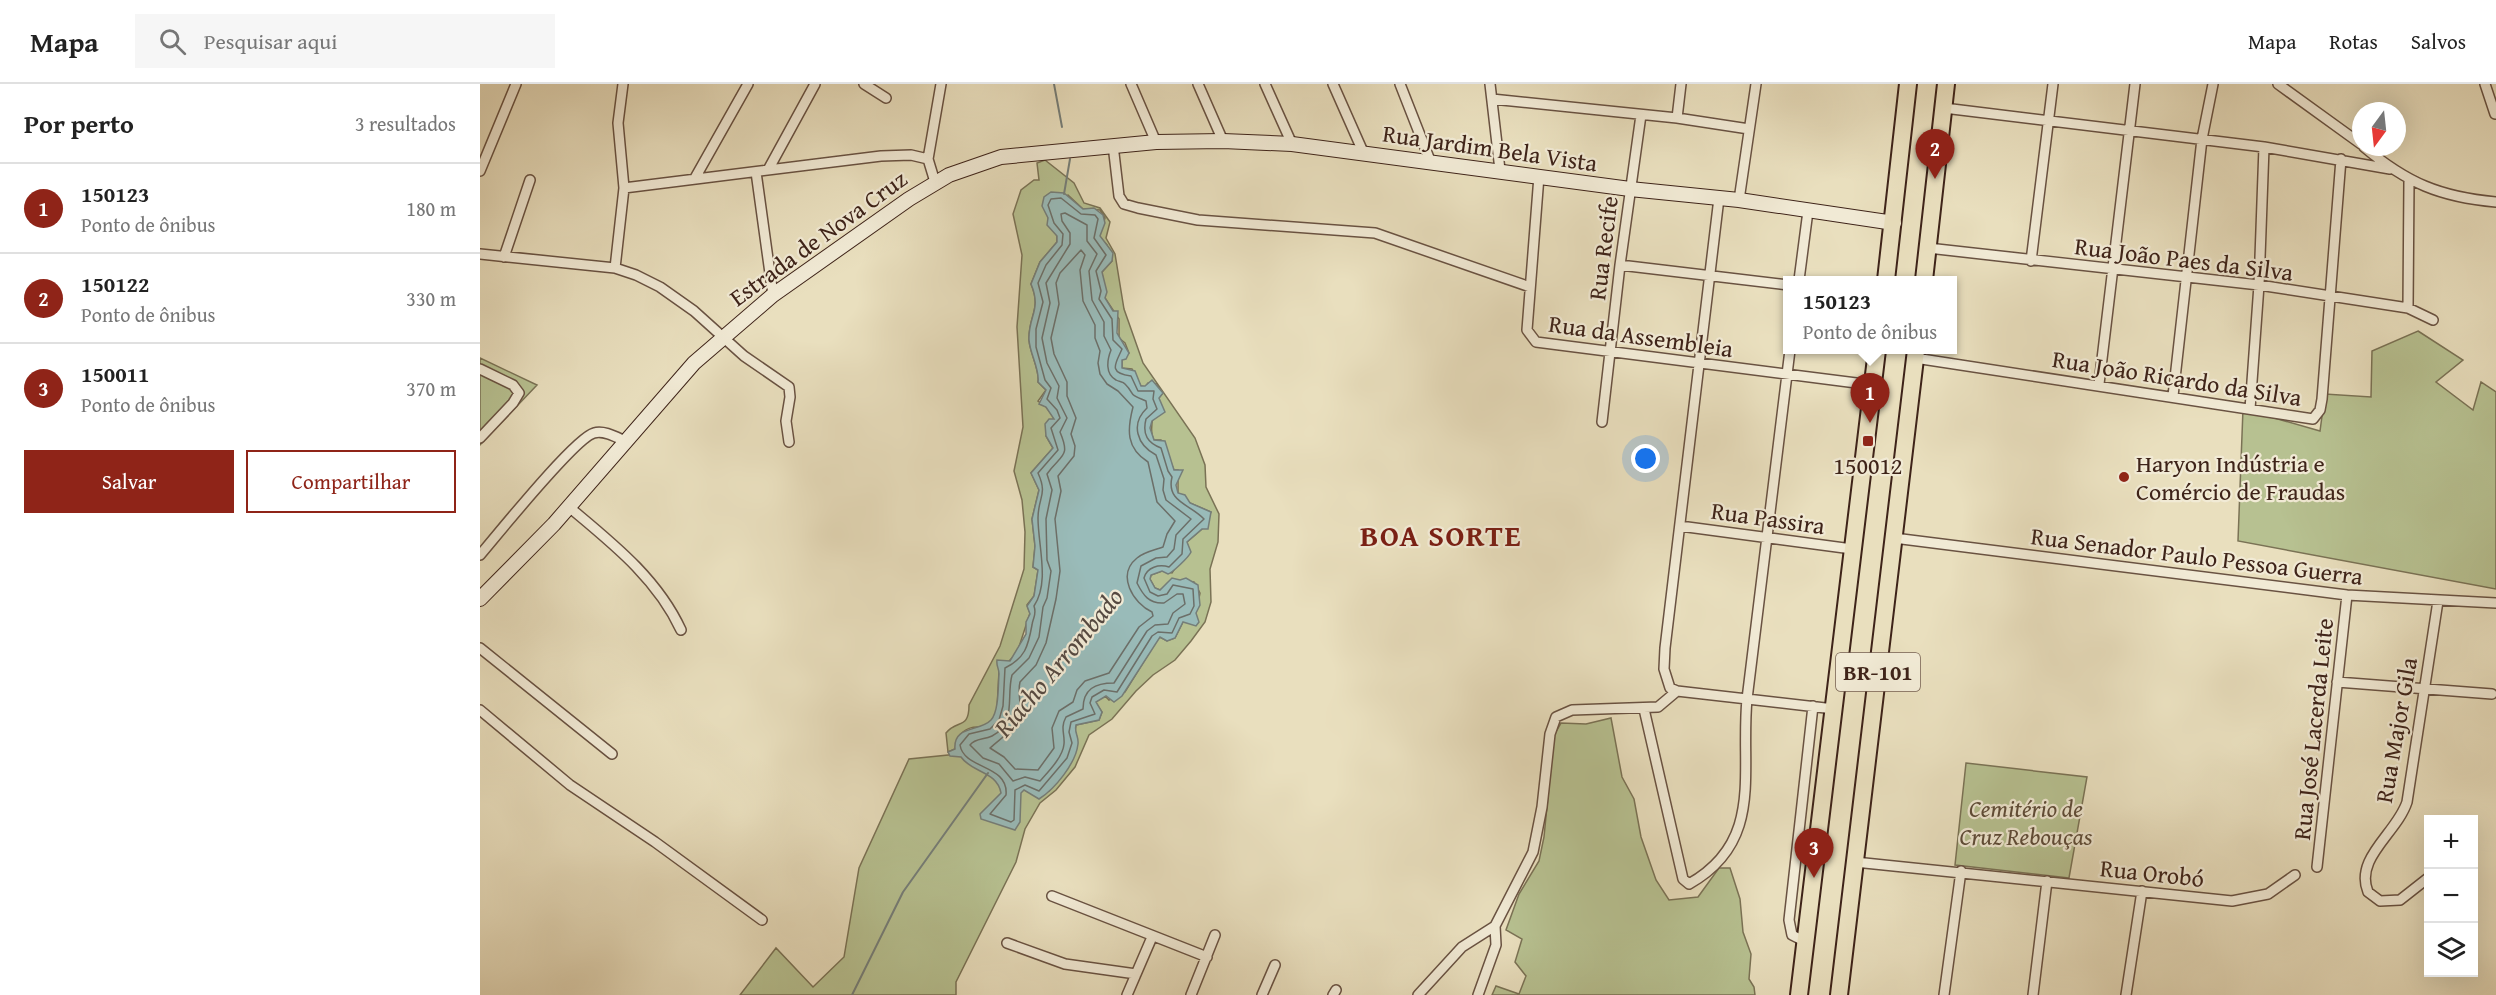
<!DOCTYPE html>
<html lang="pt">
<meta charset="utf-8">
<style>
:root{--surface:#fff;--page:#f6f6f6;--text:#222;--muted:#767676;--line:#e0e0e0;--accent:#8f2418}
body{margin:0;font-family:"Gentium Book Plus",serif;background:var(--page);color:var(--text)}
.controls{position:absolute;right:18px;bottom:18px;display:grid;overflow:hidden;border-radius:0px;box-shadow:0 6px 24px #0002}
.controls button{width:54px;height:54px;display:grid;place-items:center;padding:0;border:0;border-bottom:2px solid var(--line);background:var(--surface);color:var(--text);font:30px sans-serif}
.compass{position:absolute;left:1872px;top:18px;width:54px;height:54px;border-radius:50%;background:var(--surface);box-shadow:0 6px 24px #0002;rotate:195deg}
.you{position:absolute;left:1166px;top:375px;width:21px;height:21px;margin:-15px;border:4px solid #fff;border-radius:50%;background:#1a73e8;box-shadow:0 0 0 9px #1a73e833}
.badge{display:grid;place-items:center;width:39px;height:39px;border-radius:50%;background:var(--accent);color:#fff;font-size:20px;font-weight:700}
.pin{position:absolute;translate:-50% -50px;filter:drop-shadow(0 2px 3px #0008)}
.pin::after{content:'';position:absolute;top:32px;width:21px;height:18px;background:inherit;clip-path:polygon(0 0,100% 0,50% 100%)}
.popup{position:absolute;left:1303px;top:192px;width:174px;height:78px;box-sizing:border-box;display:grid;place-content:center;border-radius:0px;background:var(--surface);filter:drop-shadow(0 2px 4px #0005);font-size:20px;white-space:nowrap;color:var(--muted)}
.popup b{font-size:22px;color:var(--text)}
.popup::after{content:'';position:absolute;left:50%;top:100%;margin-left:-12px;border:12px solid transparent;border-top-color:var(--surface)}
.list{margin:0;padding:0;list-style:none}
h2{display:flex;justify-content:space-between;align-items:center;height:78px;margin:0;padding:0 24px;font-size:26px}
h2 small{font-size:20px;font-weight:400;color:var(--muted)}
.list li{display:grid;grid-template-columns:39px 1fr auto;gap:18px;align-items:center;box-sizing:border-box;height:90px;padding:0 24px;border-top:2px solid var(--line)}
.list b{display:block;font-size:22px;white-space:nowrap}
.list p{margin:0;font-size:20px;white-space:nowrap;color:var(--muted)}
.list em{font-size:20px;font-style:normal;color:var(--muted)}
.actions{display:flex;gap:12px;padding:18px 24px}
.actions a{flex:1;padding:14px 0;border:2px solid var(--accent);border-radius:0px;text-align:center;font-size:21px;color:var(--accent)}
.actions .main{background:var(--accent);color:#fff}
.icon{flex:none;width:33px;height:33px;fill:none;stroke:currentColor;stroke-width:2;stroke-linecap:round;stroke-linejoin:round}
.map{position:relative;flex:none;width:2016px;height:911px;overflow:hidden}
header{display:flex;align-items:center;gap:36px;box-sizing:border-box;height:84px;padding:0 30px;background:var(--surface);border-bottom:2px solid var(--line)}
header strong{font-size:28px}
nav{display:flex;gap:33px;margin-inline-start:auto;font-size:21px}
.search{width:420px;height:54px;background:var(--page);display:flex;align-items:center;gap:15px;box-sizing:border-box;padding:0 21px;border-radius:0px;color:var(--muted);font-size:22px}
main{display:flex}
aside{flex:1;background:var(--surface)}
.map>svg:first-child{display:block}
</style>
<header>
<strong>Mapa</strong>
<div class="search"><svg class="icon" aria-label="search" viewBox="0 0 24 24"><circle cx="10" cy="10" r="6"/><path d="M15 15l6 6"/></svg>Pesquisar aqui</div>
<nav><a>Mapa</a><a>Rotas</a><a>Salvos</a></nav>
</header>
<main>
<aside>
<h2>Por perto<small>3 resultados</small></h2>
<ul class="list">
<li><span class="badge">1</span><div><b>150123</b><p>Ponto de ônibus</p></div><em>180 m</em></li>
<li><span class="badge">2</span><div><b>150122</b><p>Ponto de ônibus</p></div><em>330 m</em></li>
<li><span class="badge">3</span><div><b>150011</b><p>Ponto de ônibus</p></div><em>370 m</em></li>
</ul>
<div class="actions"><a class="main">Salvar</a><a>Compartilhar</a></div>
</aside>
<div class="map">
<svg width="2016" height="911" viewBox="0 0 2016 911">
<rect width="100%" height="100%" fill="#e9dfbe"/>
<filter id="stains"><feTurbulence type="fractalNoise" baseFrequency=".00333" numOctaves="4"/><feColorMatrix values="0 0 0 0 .2 0 0 0 0 .09 0 0 0 0 .02 0 0 0 .5 -.17"/></filter>
<radialGradient id="worn" r=".72"><stop offset=".6" stop-color="#630" stop-opacity="0"/><stop offset="1" stop-color="#630" stop-opacity=".3"/></radialGradient>
<!-- green -->
<path fill="#b7c191" stroke="#7a7255" stroke-width="1.5" fill-rule="evenodd" d="M565,76L594,99L604,119L620,124L630,138L626,154L635,170L644,225L663,279L715,354L725,381L726,403L739,430L738,458L730,485L731,518L725,538L711,557L695,576L673,591L656,607L632,635L609,651L595,683L576,706L560,719L545,745L536,778L476,898V911H260L296,864L333,903L364,873L379,784L429,675L478,670L500,643C485,642 477,651 475,665L468,668L466,649C477,635 489,646 489,621L520,562L544,485L545,448L542,416L534,387L543,343L537,243L542,171L533,130L541,106L554,96H559L557,79ZM588,111L603,125L620,126L625,134L619,152L627,161L632,177L622,188L625,214L639,235V254L645,259L649,269L642,276V284L652,285L661,302L665,303L668,299L677,300L682,310C675,317 668,346 674,356H681L694,386H698V409L710,419L731,428L722,445L707,458L708,465L692,489L682,487L671,491L670,495L675,504L680,506C694,496 694,496 714,498L720,509L716,529L703,538L695,554L687,557L680,553L677,556L645,608L629,616L625,612L615,618L622,628L619,636L596,641L595,648L597,653L592,677L569,707L517,625L519,587L537,569L550,529L547,521L554,512L558,486L553,483L555,462L552,435L559,406L551,389L573,364L566,352L575,335L566,323L558,317L566,306L558,298C560,286 550,270 549,256C548,232 562,226 551,200L560,178L577,158V152L568,134Z
M1938,247L1983,276L1956,298L1993,326L2001,298L2016,308V505L1758,457L1763,325L1840,347L1845,310L1891,313L1892,267Z
M0,274L57,301L0,361Z
M1131,634L1142,693L1154,715L1161,753L1176,796L1189,816L1218,813L1239,784H1250L1260,815L1263,848L1271,870L1269,895L1274,903L1275,911H1012L1016,902L1039,910L1046,892L1035,878L1042,855L1026,846L1039,810L1059,777L1064,753L1074,651L1081,639L1106,640Z
M1486,679L1607,693L1589,794L1475,781Z"/>
<!-- water -->
<path fill="#99bbb9" stroke="#757e79" stroke-width="1.5" d="M571,108L584,109L603,125L614,124L623,131L625,139L620,152L633,169L632,177L622,188L627,208L625,214L633,227H638L637,249L649,269L646,275L642,276V284L655,287L661,302H665L672,296L683,309L679,314L685,328L672,337L670,344L674,356L685,357L694,386H703L696,401L698,409L705,411L710,419L731,428L728,445H722L707,458L711,468C709,473 692,489 688,490L682,487L671,491L670,495L675,504L680,506L692,494L700,496L706,494L718,501L720,521L716,529L719,538L716,542L703,538L695,554L687,557L680,553L642,612L634,618L626,612L616,618L622,628L619,636L596,641C594,649 599,652 598,660C596,679 575,705 559,715L544,706L541,709L540,738L535,746L501,735L500,730L521,709C517,687 492,689 481,673L470,672L468,668L475,665C473,641 500,648 511,636C519,627 518,602 519,590C519,584 516,582 517,576L530,577L546,550V538L550,530L547,522L554,512L558,486L553,483L555,462L552,435L559,406L551,389L573,364L566,352L565,340L569,335H574L566,323L559,320L566,306L558,298C560,286 550,270 549,256C548,232 562,226 551,200L560,178L577,158V152L567,141L568,134L562,122L564,113Z"/>
<g fill="none" stroke-linecap="round" stroke-linejoin="round">
<!-- shore -->
<path stroke="#6c6f69" stroke-width="1.5" d="M581,114L601,130L615,131L618,135L614,154L626,171L616,187L621,207L619,215L632,235L633,256L642,265C636,279 627,289 651,292L658,307H674L673,315L677,325L666,335C662,351 668,359 681,364L688,387L692,393C686,418 710,420 724,435L703,455L702,470L689,483C679,480 667,483 664,494L670,508L678,512L687,510L693,501L713,505L714,522L710,530L699,534L692,549L678,548L672,552L637,608L624,606L612,613L610,619L615,630L591,638L589,648L592,659L587,674L559,707L545,701L535,706L534,736L531,738L510,730L526,711C529,680 484,686 480,661L489,650L510,645L519,636L523,622L525,584C545,574 548,563 552,541C553,533 557,531 554,522C570,498 558,462 558,434C558,413 568,411 558,389L578,366L571,344L580,334L577,326L567,315L571,304L565,296L556,263V245L563,218L558,199L566,181L582,161L583,150L574,139L568,121L571,115Z
M585,129L607,141V157L617,170L609,187L612,216L624,238V252L631,266C627,276 625,290 636,296C639,298 643,297 645,300C656,311 646,309 666,317L667,324C650,340 657,361 676,371L684,395L683,406L686,416L711,435L696,451L694,465L687,473L676,474L661,482L657,499C663,511 669,520 684,519L697,510H703L705,520L693,529L688,540L675,541L667,547L634,599C615,599 603,605 603,625L586,633C580,644 585,650 584,660C583,673 568,688 560,697L545,693L533,697L519,680L503,674L490,661C495,654 504,656 512,652C537,639 526,613 532,591L549,574L559,553L563,523L567,514L571,487L567,476L566,435L572,406L567,390C581,370 591,374 580,348L587,334L577,314L579,302L567,279L562,254L570,219L566,199L590,160V149L582,137L581,130Z
M601,166L605,171L600,186L603,217L615,241V254L620,267L618,279L620,290L627,300L638,307L653,323C647,346 646,364 668,378L677,418L695,437L687,450L683,463C675,466 664,468 657,474C636,491 653,519 672,528L673,532L659,543L629,589L605,597L597,606L593,618L579,627L572,644L574,664L558,686L535,685L524,673L510,664C524,651 539,645 540,622C540,614 538,606 540,598L556,581L566,559L576,515L580,487L575,435L581,407L578,392L594,372L595,362L591,350L596,334L587,312V298L574,270L571,254L579,220L576,199L580,189Z"/>
<!-- stream -->
<path stroke="#757e79" stroke-width="2" d="M574,0L582,43
M584,110L590,75
M372,911L423,808L508,689"/>
<defs>
<path id="street" d="M384,0L406,14
M651,0L676,58
M718,0L743,57
M785,0L812,60
M853,0L884,70
M920,0L951,79
M1010,0L1020,86
M1798,0L1881,60
M2005,0L2015,30
M1012,15L1197,34L1269,45
M1464,24L1784,63L1910,85
M1197,34L1201,0
M633,61L639,112L644,120L658,124L718,136L895,149L1050,203
M1884,63C1927,99 1960,113 2016,118
M288,86L335,0
M0,87L36,0
M276,88L293,211
M1059,92L1047,246L1056,258L1392,301
M215,94L268,0
M455,98L448,75L461,0
M144,104L401,72L431,71L448,75
M1239,114L1185,564L1184,585L1190,604L1197,607L1354,625
M1259,116L1276,0
M1448,164L1779,201L1928,224L1953,236
M0,170L135,184L156,191L180,203L214,227L264,272L309,303L310,313L306,337L309,358
M24,173L50,96
M1551,177L1573,0
M1140,181L1308,201
M135,184L144,104L138,39L143,0
M1319,196L1328,127
M1928,224L1929,97
M1435,274L1833,335L1840,326L1842,315L1861,75
M0,285L33,301L39,309L33,319L0,354
M1619,300L1655,0
M1693,312L1722,55L1733,0
M1770,325L1779,201L1784,63
M1122,338L1140,181L1161,31
M89,423C132,459 177,494 201,546
M1200,442L1372,465
M1414,454L1867,511L2016,519
M0,471C18,450 95,354 114,349C124,346 136,353 145,357
M0,564L132,670
M1857,598L2012,610
M1164,625L1203,795L1209,800C1285,757 1260,688 1267,615L1310,266
M0,626L90,701L175,758L282,836
M1375,778L1752,817L1788,810L1815,791
M1837,783L1867,511
M1948,794L1920,816L1900,817L1888,808C1874,774 1917,749 1927,718L1958,517
M572,812L727,873
M1015,842L1053,768L1062,723L1070,650L1076,633L1092,626L1178,623L1197,607
M1326,858L1312,851L1309,836L1333,622
M527,859L585,880L656,890
M647,911L672,853
M711,911L735,851
M782,911L795,881
M853,911L856,906
M938,911L982,863L1015,842
M998,911L1016,861L1015,842
M1464,911L1481,787
M1553,911L1567,797
M1646,911L1662,807"/>
<path id="secondary" d="M0,515L74,440L214,279L293,211L429,115L469,91L521,73L676,58L743,57L812,60L1150,105L1259,116L1414,139"/>
<path id="highway" d="M1406,196L1428,0
M1444,196L1466,0
M1319,911L1397,266
M1359,911L1436,266"/>
</defs>
<!-- street casing -->
<use href="#street" stroke="#695242" stroke-width="12"/>
<!-- secondary casing -->
<use href="#secondary" stroke="#3e2319" stroke-width="16"/>
<!-- highway casing -->
<use href="#highway" stroke="#3e2319" stroke-width="20"/>
<!-- street -->
<use href="#street" stroke="#f1ead5" stroke-width="9"/>
<!-- secondary -->
<use href="#secondary" stroke="#f1ead5" stroke-width="14"/>
<!-- highway -->
<use href="#highway" stroke="#e9dfbe" stroke-width="16"/>
</g>
<!-- markers -->
<g fill="#8f2418" stroke="#f1ead5" stroke-width="2">
<rect x="1382" y="351" width="12" height="12" rx="3"/>
<circle cx="1644" cy="393" r="6"/>
</g>
<g text-anchor="middle" dominant-baseline="central" stroke-width="4.5" stroke-linejoin="round" paint-order="stroke">
<!-- shield labels -->
<rect fill="#f1ead5" stroke="#745f51" stroke-width="1.5" x="1356" y="569" width="84" height="38" rx="4.5"/>
<g font-size="22" font-weight="bold" fill="#3e2319">
<text x="1398" y="588">BR-101</text>
</g>
<!-- street labels -->
<g font-size="24" fill="#3e2319" stroke="#f1ead5">
<text transform="translate(1010 64) rotate(8)">Rua Jardim Bela Vista</text>
<text transform="translate(338 154) rotate(-36)">Estrada de Nova Cruz</text>
<text transform="translate(1123 164) rotate(-83)">Rua Recife</text>
<text transform="translate(1704 175) rotate(7)">Rua João Paes da Silva</text>
<text transform="translate(1161 252) rotate(8)">Rua da Assembleia</text>
<text transform="translate(1697 294) rotate(9)">Rua João Ricardo da Silva</text>
<text transform="translate(1288 434) rotate(8)">Rua Passira</text>
<text transform="translate(1717 472) rotate(7)">Rua Senador Paulo Pessoa Guerra</text>
<text transform="translate(1833 645) rotate(-84)">Rua José Lacerda Leite</text>
<text transform="translate(1916 646) rotate(-80)">Rua Major Gila</text>
<text transform="translate(1672 789) rotate(6)">Rua Orobó</text>
</g>
<!-- poi labels -->
<g font-size="24" fill="#3e2319" stroke="#f1ead5" text-anchor="start">
<text x="1656" y="379">Haryon Indústria e<tspan x="1656" dy="28">Comércio de Fraudas</tspan></text>
<text x="1388" y="381" text-anchor="middle">150012</text>
</g>
<!-- park labels -->
<g font-size="24" font-style="italic" fill="#5c4a37" stroke="#f1ead5">
<text x="1546" y="724">Cemitério de<tspan x="1546" dy="28">Cruz Rebouças</tspan></text>
</g>
<!-- water labels -->
<g font-size="26" font-style="italic" fill="#554941" stroke="#f1ead5">
<text transform="translate(578 578) rotate(-50)">Riacho Arrombado</text>
</g>
<!-- district labels -->
<g font-size="30" font-weight="bold" letter-spacing="1.5" fill="#7a1f14" stroke="#f1ead5">
<text x="961" y="451">BOA SORTE</text>
</g>
</g>
<rect width="100%" height="100%" filter="url(#stains)"/>
<rect width="100%" height="100%" fill="url(#worn)"/>
</svg>
<div class="controls">
<button>+</button>
<button>−</button>
<button><svg class="icon" aria-label="layers" viewBox="0 0 24 24"><path d="M12 4l9 5-9 5-9-5zM3 14l9 5 9-5"/></svg></button>
</div>
<svg class="compass" viewBox="-18 -18 36 36"><path d="M0-13l5 13h-10z" fill="#e53935"/><path d="M0 13l5-13h-10z" fill="#767676"/></svg>
<div class="you"></div>
<div class="pin badge" style="left:1390px;top:339px">1</div>
<div class="popup"><b>150123</b>Ponto de ônibus</div>
<div class="pin badge" style="left:1455px;top:95px">2</div>
<div class="pin badge" style="left:1334px;top:794px">3</div>
</div>
</main>
